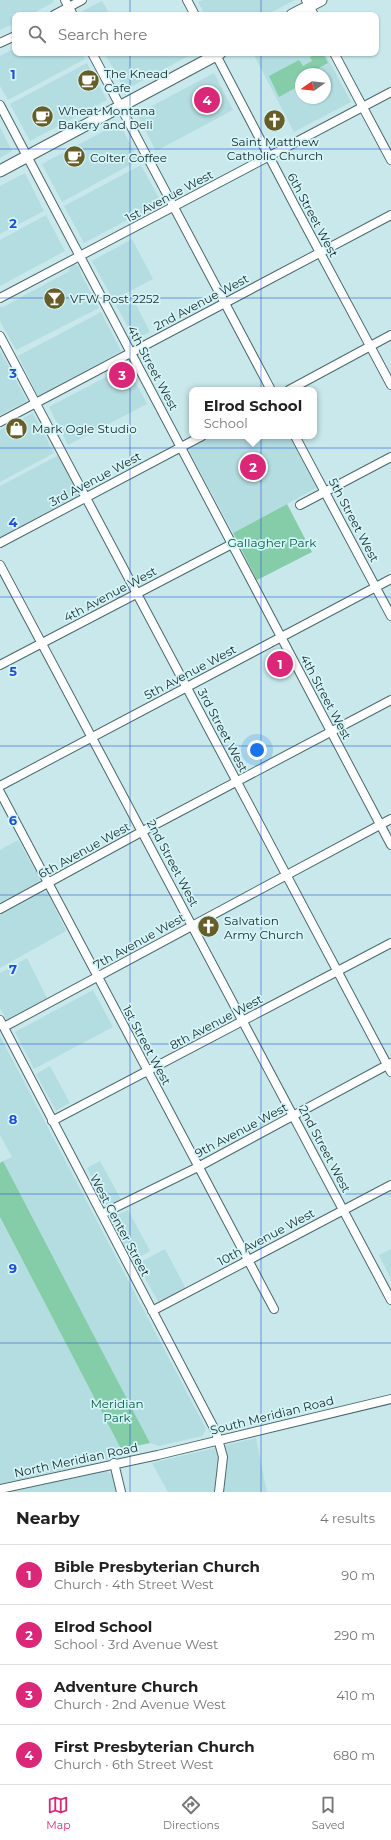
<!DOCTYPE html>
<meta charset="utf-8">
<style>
:root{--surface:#fff;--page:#f2f2f2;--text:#222;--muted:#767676;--line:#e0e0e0;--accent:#db2777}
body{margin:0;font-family:Montserrat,sans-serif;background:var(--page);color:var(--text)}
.compass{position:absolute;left:295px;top:68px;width:36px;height:36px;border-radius:50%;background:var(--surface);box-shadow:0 1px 3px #0004;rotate:256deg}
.you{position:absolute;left:257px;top:750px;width:14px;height:14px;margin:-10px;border:3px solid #fff;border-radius:50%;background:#1a73e8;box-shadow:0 0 0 6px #1a73e833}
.badge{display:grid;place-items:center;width:26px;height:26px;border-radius:50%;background:var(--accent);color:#fff;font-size:13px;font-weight:700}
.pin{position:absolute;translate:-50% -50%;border:2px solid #fff;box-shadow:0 1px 4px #0006}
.popup{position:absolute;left:189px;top:387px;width:128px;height:52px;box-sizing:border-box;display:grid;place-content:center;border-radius:8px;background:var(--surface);filter:drop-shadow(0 1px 3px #0005);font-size:13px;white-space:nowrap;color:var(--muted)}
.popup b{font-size:15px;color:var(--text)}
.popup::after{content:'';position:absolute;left:50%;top:100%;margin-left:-8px;border:8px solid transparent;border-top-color:var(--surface)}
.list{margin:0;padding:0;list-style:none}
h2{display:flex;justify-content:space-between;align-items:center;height:52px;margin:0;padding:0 16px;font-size:17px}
h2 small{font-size:13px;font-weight:400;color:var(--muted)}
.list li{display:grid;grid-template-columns:26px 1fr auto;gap:12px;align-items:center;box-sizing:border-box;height:60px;padding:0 16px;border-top:1px solid var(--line)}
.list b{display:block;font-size:15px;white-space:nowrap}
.list p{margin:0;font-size:13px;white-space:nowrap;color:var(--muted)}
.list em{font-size:13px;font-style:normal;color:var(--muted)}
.icon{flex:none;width:22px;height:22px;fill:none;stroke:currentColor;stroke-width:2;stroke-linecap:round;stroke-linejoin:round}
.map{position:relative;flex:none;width:391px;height:1492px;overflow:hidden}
.search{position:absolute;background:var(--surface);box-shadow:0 1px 3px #0004;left:12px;right:12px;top:12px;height:44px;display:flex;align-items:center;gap:10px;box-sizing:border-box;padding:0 14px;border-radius:8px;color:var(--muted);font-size:15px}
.sheet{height:292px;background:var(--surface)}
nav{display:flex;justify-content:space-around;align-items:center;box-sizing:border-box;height:56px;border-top:1px solid var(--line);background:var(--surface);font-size:11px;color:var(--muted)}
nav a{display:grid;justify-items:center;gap:2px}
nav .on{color:var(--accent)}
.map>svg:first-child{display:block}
</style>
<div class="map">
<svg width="391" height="1492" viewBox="0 0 391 1492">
<rect width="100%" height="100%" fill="#c8e8eb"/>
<!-- built -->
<path fill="#b4dde1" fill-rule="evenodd" d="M0,0H53L54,2L30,15H15V23L0,30Z
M203,0H295L266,15H205L198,2Z
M102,1L110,15H84L82,11Z
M15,48V53H82L85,59L8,100L0,86V56Z
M107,53H194L125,90L105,54Z
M253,53H325L351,102L294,132ZM301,74H325V98H301Z
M87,63L107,100L30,141L10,104Z
M214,73L233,110L156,151L137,114Z
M119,123L139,160L62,202L42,164Z
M0,127L12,151L0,158Z
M141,165L161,202L84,243L64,206Z
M25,173L44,211L0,234V186Z
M46,215L65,251L0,286V240Z
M132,239L153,279L113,300L92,261Z
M71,265H76L79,266L81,274L99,308L16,350L0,321V306L3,307L68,272Z
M131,295L150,332L135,340L115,303Z
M101,312L121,351L38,396L18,356Z
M0,350L27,401L0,415Z
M127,366L147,404L68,445L49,407Z
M33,413L54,453L0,482V430Z
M209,436H291L318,487L233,533L187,447Z
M57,456L59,457L78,494L77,499L0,540V486Z
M18,840L40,879L39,882L0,903V850Z
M43,891L47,892L66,931L0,968V914Z
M27,958L48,1000L9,1020H7L0,1008V973Z
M93,990L113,1027L34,1069L15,1032Z
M0,1036L206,1429L202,1436L159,1446L150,1443L3,1161L12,1157L0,1135Z
M50,1066L70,1103L56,1111L36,1074Z
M100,1161L122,1201L108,1209L87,1168Z
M128,1210L150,1251L133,1261L111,1220L112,1217Z
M0,1217L121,1449L123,1456L0,1484Z
M165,1249L186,1289L159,1303L137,1264Z
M391,1249V1279L379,1255Z
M256,1438L267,1492H168L152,1463Z
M105,1469L112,1475L116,1492H11Z"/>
<!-- green -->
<path fill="#85cda9" d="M319,53H323L328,63L308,74H301V85L279,97L269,76L299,60L303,66L312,61L310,57Z
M287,504L312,552L257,580L233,533Z
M3,1161L150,1443L121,1449L0,1217V1163Z"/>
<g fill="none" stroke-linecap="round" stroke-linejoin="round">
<defs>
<path id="minor" d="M65,0L73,15
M187,0L195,15
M306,0L314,15
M54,15L82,0
M0,43L15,36
M92,53L271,390
M215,53L295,206L391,385
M334,53L391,160
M0,105L391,845
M0,298L391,92
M0,336L391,1072
M289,390L391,335
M0,422L391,215
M295,436L391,616
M300,505L391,457
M0,543L202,436
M0,565L391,1300
M0,665L232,544
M0,786L391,579
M0,792L274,1309
M0,909L143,831L391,700
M0,1020L216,1432L223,1457L219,1492
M4,1027L391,819
M52,1121L391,943
M102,1214L198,1167L391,1063
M152,1311L391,1185
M114,1463L121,1492
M0,1489L158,1455L391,1399"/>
<path id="major" d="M292,15L321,0
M0,171L220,53"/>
</defs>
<!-- minor casing -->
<use href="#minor" stroke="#4c696c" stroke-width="10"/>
<!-- major casing -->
<use href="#major" stroke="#4c696c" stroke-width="13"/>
<!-- minor -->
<use href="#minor" stroke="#fff" stroke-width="8"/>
<!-- major -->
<use href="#major" stroke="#fff" stroke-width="11"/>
</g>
<!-- grid -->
<path fill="none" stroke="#1d4ed8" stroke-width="1" stroke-opacity="0.55" d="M130,0V15M261,0V15M130,53V1492M261,53V1492M0,149H391M0,298H391M0,448H391M0,597H391M0,746H391M0,895H391M0,1044H391M0,1194H391M0,1343H391"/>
<!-- icons -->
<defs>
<symbol id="cafe-disc" viewBox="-11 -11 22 22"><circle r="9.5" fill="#675d29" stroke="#d5f6f9"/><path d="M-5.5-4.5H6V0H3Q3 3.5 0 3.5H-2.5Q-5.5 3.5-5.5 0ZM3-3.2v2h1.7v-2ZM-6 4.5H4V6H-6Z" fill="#fff"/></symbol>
<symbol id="church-disc" viewBox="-11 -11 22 22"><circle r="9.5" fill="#675d29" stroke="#d5f6f9"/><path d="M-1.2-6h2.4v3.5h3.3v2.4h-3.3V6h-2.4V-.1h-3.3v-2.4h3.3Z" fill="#fff"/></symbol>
<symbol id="bar-disc" viewBox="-11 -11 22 22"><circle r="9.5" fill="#675d29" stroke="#d5f6f9"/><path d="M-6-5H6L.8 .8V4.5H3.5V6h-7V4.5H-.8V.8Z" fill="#fff"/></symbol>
<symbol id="shop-disc" viewBox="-11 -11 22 22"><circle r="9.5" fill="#675d29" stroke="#d5f6f9"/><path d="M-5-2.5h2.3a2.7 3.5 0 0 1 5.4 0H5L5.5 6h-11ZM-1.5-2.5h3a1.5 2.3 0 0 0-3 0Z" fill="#fff"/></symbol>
</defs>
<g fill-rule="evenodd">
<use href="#cafe-disc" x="76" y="68" width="25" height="25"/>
<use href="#cafe-disc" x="30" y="104" width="25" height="25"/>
<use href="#church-disc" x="262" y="108" width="25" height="25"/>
<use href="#cafe-disc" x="62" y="144" width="25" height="25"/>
<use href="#bar-disc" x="42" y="286" width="25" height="25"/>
<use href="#shop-disc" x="4" y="416" width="25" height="25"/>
<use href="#church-disc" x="196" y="914" width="25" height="25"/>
</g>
<g text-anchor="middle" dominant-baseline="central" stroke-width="3.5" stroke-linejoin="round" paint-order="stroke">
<!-- poi labels -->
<g font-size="12" fill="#1c2829" stroke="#d5f6f9" text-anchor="start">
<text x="104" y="73">The Knead<tspan x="104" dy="14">Cafe</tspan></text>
<text x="58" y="110">Wheat Montana<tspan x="58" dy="14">Bakery and Deli</tspan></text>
<text x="275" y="141" text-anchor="middle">Saint Matthew<tspan x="275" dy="14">Catholic Church</tspan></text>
<text x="90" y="157">Colter Coffee</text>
<text x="70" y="298">VFW Post 2252</text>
<text x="32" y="428">Mark Ogle Studio</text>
<text x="224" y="920">Salvation<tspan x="224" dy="14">Army Church</tspan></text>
</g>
<!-- street labels -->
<g font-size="12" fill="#1c2829" stroke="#d5f6f9">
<text transform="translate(169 196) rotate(-28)">1st Avenue West</text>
<text transform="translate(313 215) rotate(62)">6th Street West</text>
<text transform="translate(201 302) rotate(-28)">2nd Avenue West</text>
<text transform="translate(153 368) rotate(62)">4th Street West</text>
<text transform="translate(95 479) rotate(-28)">3rd Avenue West</text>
<text transform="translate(354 520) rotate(62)">5th Street West</text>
<text transform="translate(110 594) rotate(-28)">4th Avenue West</text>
<text transform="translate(190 672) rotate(-28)">5th Avenue West</text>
<text transform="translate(326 697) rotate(62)">4th Street West</text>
<text transform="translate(223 730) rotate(62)">3rd Street West</text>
<text transform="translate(84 850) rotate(-29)">6th Avenue West</text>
<text transform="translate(173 863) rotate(62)">2nd Street West</text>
<text transform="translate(139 941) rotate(-29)">7th Avenue West</text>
<text transform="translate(216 1022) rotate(-28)">8th Avenue West</text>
<text transform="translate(147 1045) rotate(62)">1st Street West</text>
<text transform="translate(241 1130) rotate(-28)">9th Avenue West</text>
<text transform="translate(325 1149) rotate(62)">2nd Street West</text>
<text transform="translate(120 1225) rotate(62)">West Center Street</text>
<text transform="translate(266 1237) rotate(-28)">10th Avenue West</text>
<text transform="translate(272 1415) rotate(-14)">South Meridian Road</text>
<text transform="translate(76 1460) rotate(-12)">North Meridian Road</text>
</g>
<!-- park labels -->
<g font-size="12" fill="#065c3d" stroke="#d5f6f9">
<text x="272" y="542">Gallagher Park</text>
<text x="117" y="1403">Meridian<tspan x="117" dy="14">Park</tspan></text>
</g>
</g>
<g font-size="13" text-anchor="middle" font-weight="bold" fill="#1d4ed8" stroke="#d5f6f9" stroke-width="3.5" stroke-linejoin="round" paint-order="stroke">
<text x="13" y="79">1</text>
<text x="13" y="228">2</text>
<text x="13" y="378">3</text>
<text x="13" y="527">4</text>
<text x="13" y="676">5</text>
<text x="13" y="825">6</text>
<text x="13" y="974">7</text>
<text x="13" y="1124">8</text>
<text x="13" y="1273">9</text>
</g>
</svg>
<svg class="compass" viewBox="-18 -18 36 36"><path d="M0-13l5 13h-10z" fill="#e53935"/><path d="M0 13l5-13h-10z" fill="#767676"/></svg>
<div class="you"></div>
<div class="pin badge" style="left:280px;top:664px">1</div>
<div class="pin badge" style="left:253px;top:467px">2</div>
<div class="popup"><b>Elrod School</b>School</div>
<div class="pin badge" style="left:122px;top:375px">3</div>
<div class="pin badge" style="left:207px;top:100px">4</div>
<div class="search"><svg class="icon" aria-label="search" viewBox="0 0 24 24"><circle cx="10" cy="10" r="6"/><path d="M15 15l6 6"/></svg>Search here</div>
</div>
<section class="sheet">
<h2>Nearby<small>4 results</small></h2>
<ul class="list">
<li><span class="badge">1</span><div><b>Bible Presbyterian Church</b><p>Church · 4th Street West</p></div><em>90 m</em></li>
<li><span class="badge">2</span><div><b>Elrod School</b><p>School · 3rd Avenue West</p></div><em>290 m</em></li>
<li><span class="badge">3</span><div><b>Adventure Church</b><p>Church · 2nd Avenue West</p></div><em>410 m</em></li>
<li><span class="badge">4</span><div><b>First Presbyterian Church</b><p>Church · 6th Street West</p></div><em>680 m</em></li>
</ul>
</section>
<nav>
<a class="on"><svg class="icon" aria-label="map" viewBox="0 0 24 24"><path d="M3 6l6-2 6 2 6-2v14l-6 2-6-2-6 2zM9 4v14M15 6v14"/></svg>Map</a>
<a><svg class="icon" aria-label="directions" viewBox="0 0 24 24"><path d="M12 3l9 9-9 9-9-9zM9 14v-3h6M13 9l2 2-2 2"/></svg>Directions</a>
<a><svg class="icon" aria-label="saved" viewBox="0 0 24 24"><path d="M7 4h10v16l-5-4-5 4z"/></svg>Saved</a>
</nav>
